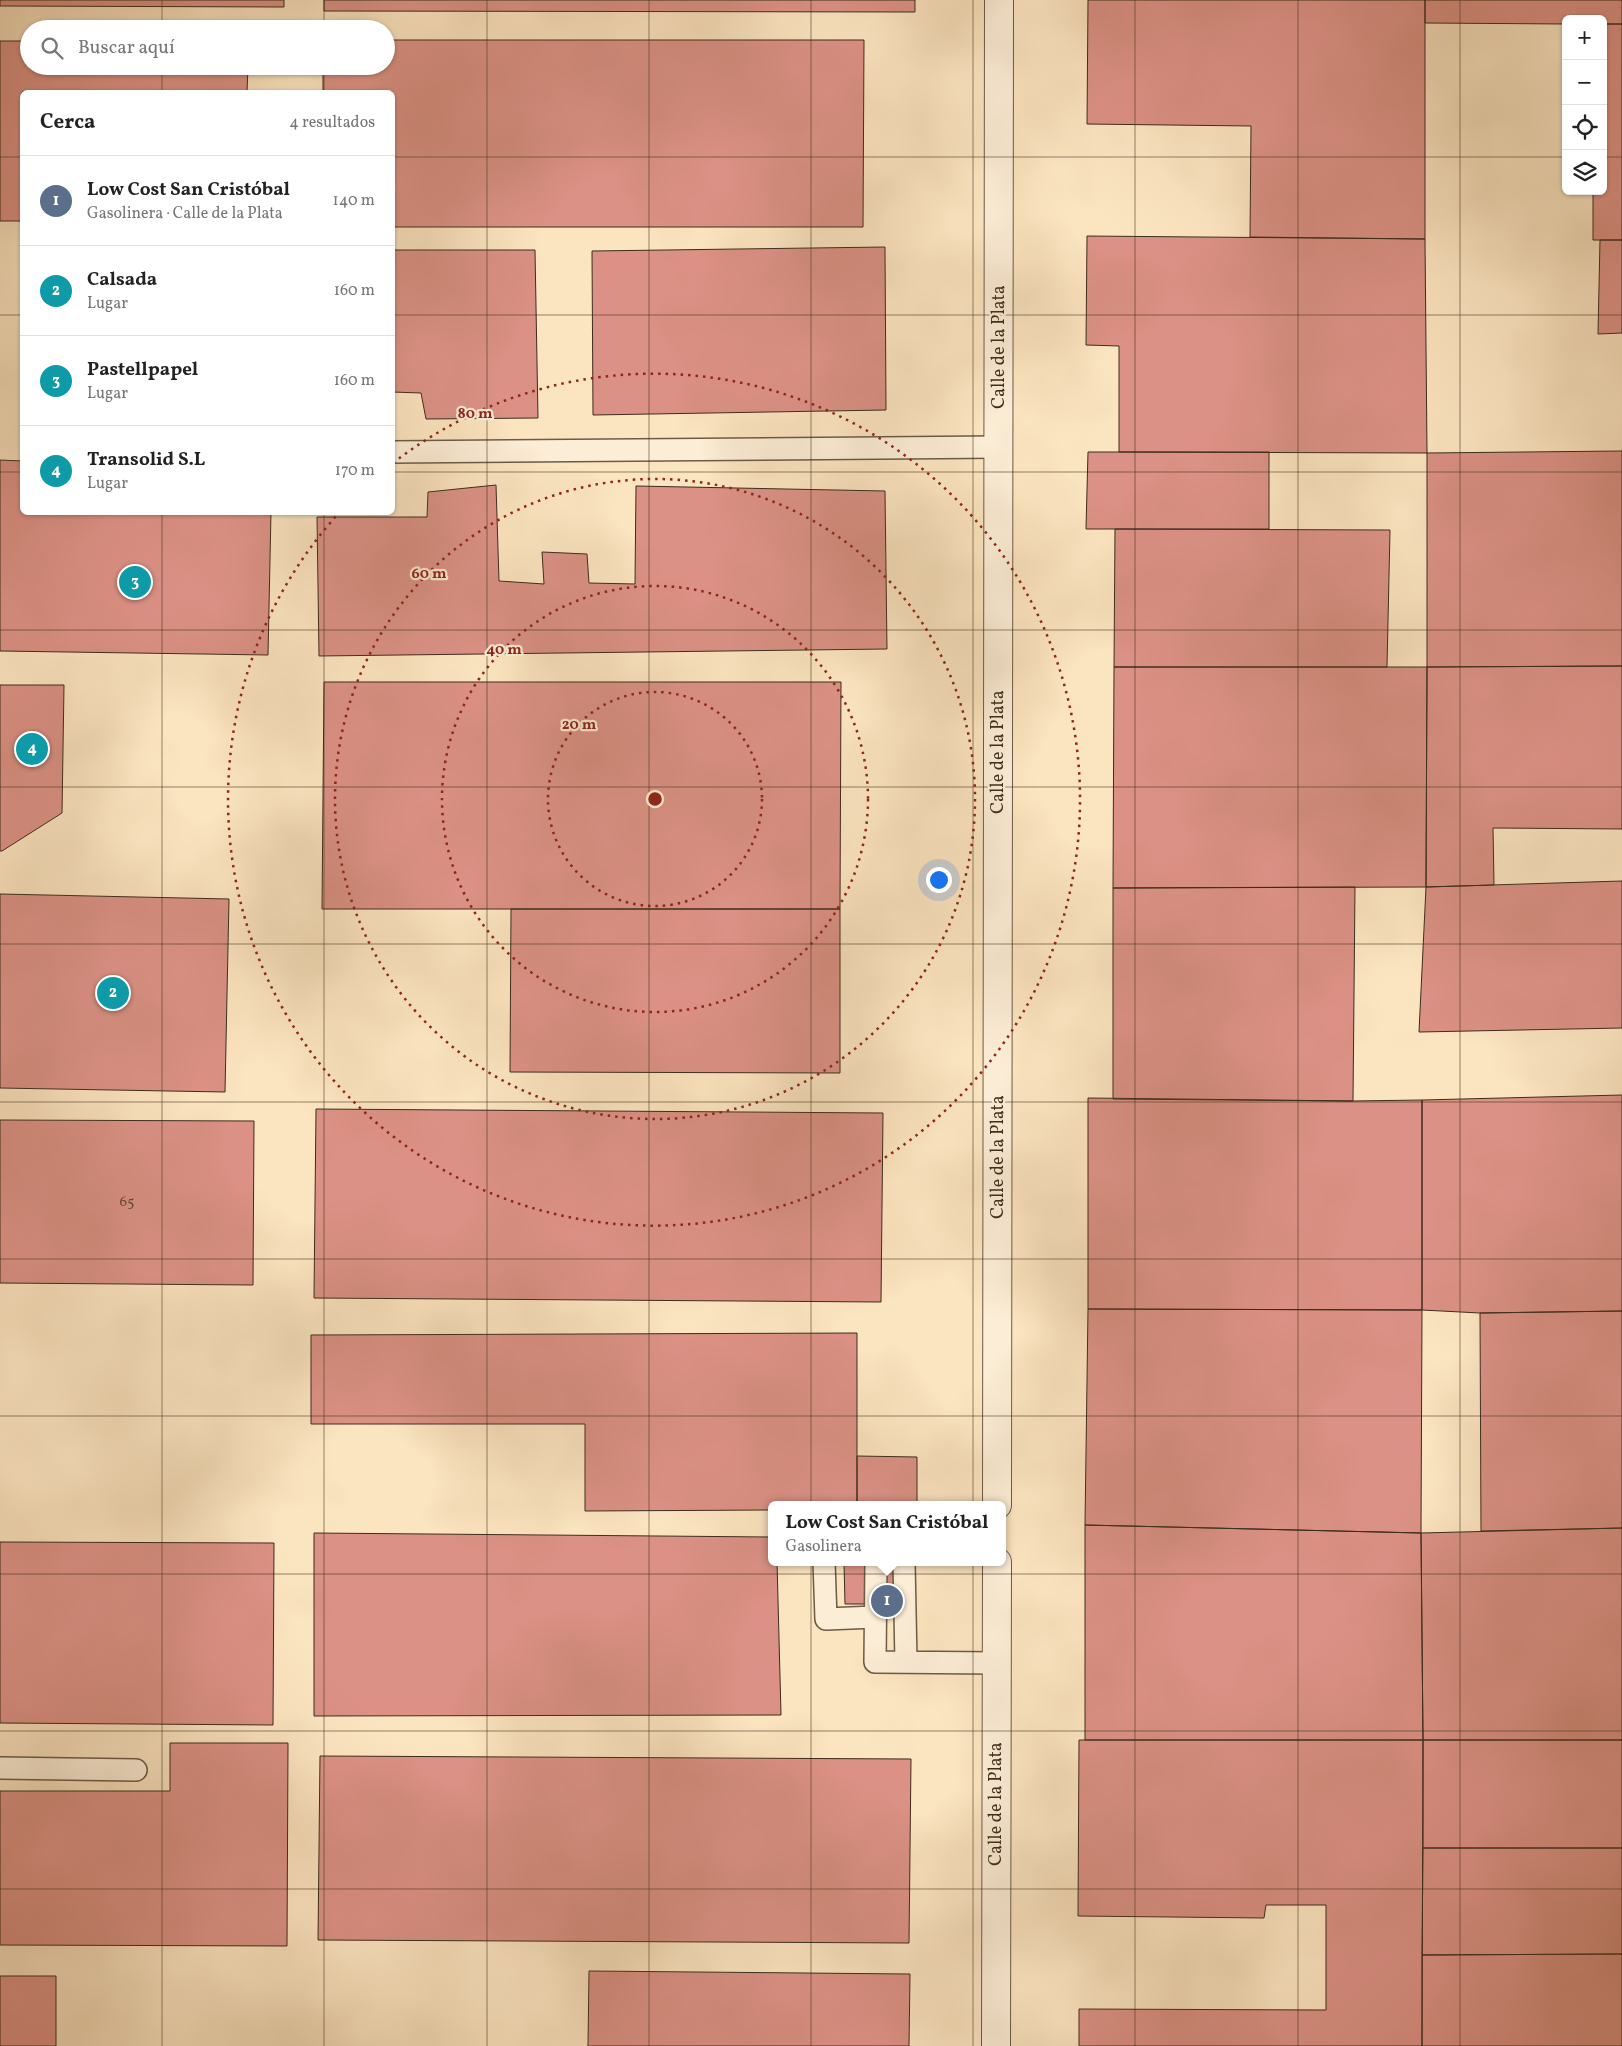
<!DOCTYPE html>
<html lang="es">
<meta charset="utf-8">
<style>
:root{--surface:#fff;--page:#f6f6f6;--text:#222;--muted:#767676;--line:#e0e0e0;--accent:#2563eb}
body{margin:0;font-family:Vollkorn,serif;background:var(--page);color:var(--text)}
.controls{position:absolute;right:15px;top:15px;display:grid;overflow:hidden;border-radius:8px;box-shadow:0 1px 4px #0004}
.controls button{width:45px;height:45px;display:grid;place-items:center;padding:0;border:0;border-bottom:1px solid var(--line);background:var(--surface);color:var(--text);font:25px sans-serif}
.you{position:absolute;left:938px;top:879px;width:18px;height:18px;margin:-12px;border:4px solid #fff;border-radius:50%;background:#1a73e8;box-shadow:0 0 0 8px #1a73e833}
.badge{display:grid;place-items:center;width:32px;height:32px;border-radius:50%;background:var(--accent);color:#fff;font-size:16px;font-weight:700}
.pin{position:absolute;translate:-50% -50%;border:2px solid #fff;box-shadow:0 1px 5px #0006}
.popup{position:absolute;left:768px;top:1501px;width:238px;height:65px;box-sizing:border-box;display:grid;place-content:center;border-radius:8px;background:var(--surface);filter:drop-shadow(0 1px 4px #0005);font-size:16px;white-space:nowrap;color:var(--muted)}
.popup b{font-size:19px;color:var(--text)}
.popup::after{content:'';position:absolute;left:50%;top:100%;margin-left:-10px;border:10px solid transparent;border-top-color:var(--surface)}
.list{margin:0;padding:0;list-style:none}
h2{display:flex;justify-content:space-between;align-items:center;height:65px;margin:0;padding:0 20px;font-size:21px}
h2 small{font-size:16px;font-weight:400;color:var(--muted)}
.list li{display:grid;grid-template-columns:32px 1fr auto;gap:15px;align-items:center;box-sizing:border-box;height:90px;padding:0 20px;border-top:1px solid var(--line)}
.list b{display:block;font-size:19px;white-space:nowrap}
.list p{margin:0;font-size:16px;white-space:nowrap;color:var(--muted)}
.list em{font-size:16px;font-style:normal;color:var(--muted)}
.icon{flex:none;width:28px;height:28px;fill:none;stroke:currentColor;stroke-width:2;stroke-linecap:round;stroke-linejoin:round}
.map{position:relative;flex:none;width:1622px;height:2046px;overflow:hidden}
.search{position:absolute;background:var(--surface);box-shadow:0 1px 4px #0004;left:20px;top:20px;width:375px;height:55px;display:flex;align-items:center;gap:12px;box-sizing:border-box;padding:0 18px;border-radius:28px;color:var(--muted);font-size:19px}
.panel{position:absolute;background:var(--surface);box-shadow:0 1px 4px #0004;left:20px;top:90px;width:375px;height:425px;border-radius:8px}
.map>svg:first-child{display:block}
</style>
<div class="map">
<svg width="1622" height="2046" viewBox="0 0 1622 2046">
<rect width="100%" height="100%" fill="#fbe4c0"/>
<filter id="stains"><feTurbulence type="fractalNoise" baseFrequency=".004" numOctaves="4"/><feColorMatrix values="0 0 0 0 .2 0 0 0 0 .09 0 0 0 0 .02 0 0 0 .5 -.17"/></filter>
<radialGradient id="worn" r=".72"><stop offset=".6" stop-color="#630" stop-opacity="0"/><stop offset="1" stop-color="#630" stop-opacity=".3"/></radialGradient>
<!-- building -->
<path fill="#db9185" stroke="#3c2d1c" d="M0,0H284V7L0,6Z
M324,0H915V12L324,11Z
M1088,0H1425V239L1250,237L1251,126L1087,124Z
M1425,0H1622V24H1603V19H1566V24L1425,23Z
M1603,24H1622V240H1593V191H1603Z
M386,40H864L863,227H392V92H323V66H386Z
M0,41H29V66H248L247,92H22V221H0Z
M1087,236L1425,239L1427,453L1119,452V346L1086,345Z
M1600,240H1622V333L1598,334Z
M885,247L886,410L593,415L592,251Z
M392,250H535L538,418L426,419L421,393L392,392Z
M1622,451V666L1427,667V453Z
M1088,452H1269V529H1086Z
M0,460L22,461V512H271L268,655L0,651Z
M496,485L499,581L544,584L542,552L587,554L589,583L635,584L636,486L885,491L887,649L319,656L317,517H427L428,492Z
M1115,529L1390,530L1387,667H1114Z
M1622,666V829L1493,828L1494,885L1426,887L1427,667Z
M1114,667H1427L1426,887L1113,888Z
M324,682H841L840,909H322Z
M0,685H64L62,813L2,851H0Z
M1622,881V1028L1419,1032L1426,887Z
M1355,887L1353,1101L1113,1099V888Z
M0,894L229,899L225,1092L0,1088Z
M511,909H840V1073L510,1072Z
M1622,1095V1311L1480,1313L1422,1310V1100Z
M1088,1098L1353,1101L1422,1100V1310L1088,1309Z
M316,1109L883,1113L881,1302L314,1298Z
M0,1120L254,1121L253,1285L0,1283Z
M1088,1309L1422,1310L1421,1533L1085,1525Z
M1622,1311V1528L1481,1531L1480,1313Z
M857,1333V1505H772V1510L585,1511V1424H311V1335Z
M857,1456L917,1457V1505H857Z
M1085,1525L1421,1533L1423,1740H1085Z
M1622,1528V1740H1423L1421,1533Z
M314,1533L772,1537V1562H777L781,1715L314,1716Z
M0,1542L274,1543L273,1725L0,1723Z
M910,1562L909,1604H845L844,1563Z
M1079,1740H1423L1422,2046H1079V2009L1326,2010V1905H1266L1264,1918L1078,1916Z
M1423,1740H1622V1848H1423Z
M170,1743H288L287,1946L0,1945V1791H170Z
M320,1756L911,1759L909,1943L318,1940Z
M1423,1848H1622V1954L1422,1955Z
M1622,1954V2046H1422V1955Z
M589,1971L910,1974L909,2046H588Z
M0,1976H56V2046H0Z"/>
<g fill="none" stroke-linecap="round" stroke-linejoin="round">
<defs>
<path id="service" d="M392,452L999,447
M824,1562L826,1619L875,1617
M876,1562L875,1662L997,1663
M904,1562L906,1662
M0,1768L136,1770"/>
<path id="minor" d="M997,1505L999,0
M996,2046L997,1562"/>
</defs>
<!-- service casing -->
<use href="#service" stroke="#6c5b45" stroke-width="24"/>
<!-- minor casing -->
<use href="#minor" stroke="#6c5b45" stroke-width="30"/>
<!-- service -->
<use href="#service" stroke="#fcedd6" stroke-width="21"/>
<!-- minor -->
<use href="#minor" stroke="#fcedd6" stroke-width="28"/>
</g>
<!-- grid -->
<path fill="none" stroke="#3c2d1c" stroke-width="1" stroke-opacity="0.55" d="M162,0V29M324,0V29M487,0V2046M649,0V2046M811,0V2046M973,0V2046M1135,0V2046M1298,0V2046M1460,0V2046M162,66V92M324,66V92M0,157H22M392,157H1566M1603,157H1622M0,315H22M392,315H1622M0,472H22M392,472H1622M162,512V2046M324,512V2046M0,630H1622M0,787H1622M0,944H1622M0,1102H1622M0,1259H1622M0,1416H1622M0,1574H1622M0,1731H1622M0,1889H1622"/>
<!-- distance rings -->
<g fill="none" stroke="#8f2418" stroke-width="2.5" stroke-dasharray="2.5 5">
<circle cx="655" cy="799" r="107"/>
<circle cx="655" cy="799" r="213"/>
<circle cx="655" cy="799" r="320"/>
<path d="M393 463A426 426 0 1 1 338 514"/>
</g>
<g text-anchor="middle" dominant-baseline="central" stroke-width="4.5" stroke-linejoin="round" paint-order="stroke">
<!-- number labels -->
<g font-size="15" fill="#644636">
<text x="127" y="1202">65</text>
</g>
<!-- street labels -->
<g font-size="18" fill="#3c2d1c" stroke="#fcedd6">
<text transform="translate(999 347) rotate(-90)">Calle de la Plata</text>
<text transform="translate(998 752) rotate(-90)">Calle de la Plata</text>
<text transform="translate(998 1157) rotate(-90)">Calle de la Plata</text>
<text transform="translate(996 1804) rotate(-90)">Calle de la Plata</text>
</g>
</g>
<circle cx="655" cy="799" r="8" fill="#8f2418" stroke="#fcedd6" stroke-width="2.5"/>
<g font-size="15" text-anchor="middle" font-weight="bold" fill="#8f2418" stroke="#fcedd6" stroke-width="4.5" stroke-linejoin="round" paint-order="stroke">
<text x="475" y="418">80 m</text>
<text x="429" y="578">60 m</text>
<text x="504" y="654">40 m</text>
<text x="579" y="729">20 m</text>
</g>
<rect width="100%" height="100%" filter="url(#stains)"/>
<rect width="100%" height="100%" fill="url(#worn)"/>
</svg>
<div class="controls">
<button>+</button>
<button>−</button>
<button><svg class="icon" aria-label="locate" viewBox="0 0 24 24"><circle cx="12" cy="12" r="6"/><path d="M12 2v4M12 18v4M2 12h4M18 12h4"/></svg></button>
<button><svg class="icon" aria-label="layers" viewBox="0 0 24 24"><path d="M12 4l9 5-9 5-9-5zM3 14l9 5 9-5"/></svg></button>
</div>
<div class="you"></div>
<div class="pin badge" style="left:887px;top:1601px;background:#5c6f8a">1</div>
<div class="popup"><b>Low Cost San Cristóbal</b>Gasolinera</div>
<div class="pin badge" style="left:113px;top:993px;background:#0f9aa8">2</div>
<div class="pin badge" style="left:135px;top:582px;background:#0f9aa8">3</div>
<div class="pin badge" style="left:32px;top:749px;background:#0f9aa8">4</div>
<div class="search"><svg class="icon" aria-label="search" viewBox="0 0 24 24"><circle cx="10" cy="10" r="6"/><path d="M15 15l6 6"/></svg>Buscar aquí</div>
<section class="panel">
<h2>Cerca<small>4 resultados</small></h2>
<ul class="list">
<li><span class="badge" style="background:#5c6f8a">1</span><div><b>Low Cost San Cristóbal</b><p>Gasolinera · Calle de la Plata</p></div><em>140 m</em></li>
<li><span class="badge" style="background:#0f9aa8">2</span><div><b>Calsada</b><p>Lugar</p></div><em>160 m</em></li>
<li><span class="badge" style="background:#0f9aa8">3</span><div><b>Pastellpapel</b><p>Lugar</p></div><em>160 m</em></li>
<li><span class="badge" style="background:#0f9aa8">4</span><div><b>Transolid S.L</b><p>Lugar</p></div><em>170 m</em></li>
</ul>
</section>
</div>
